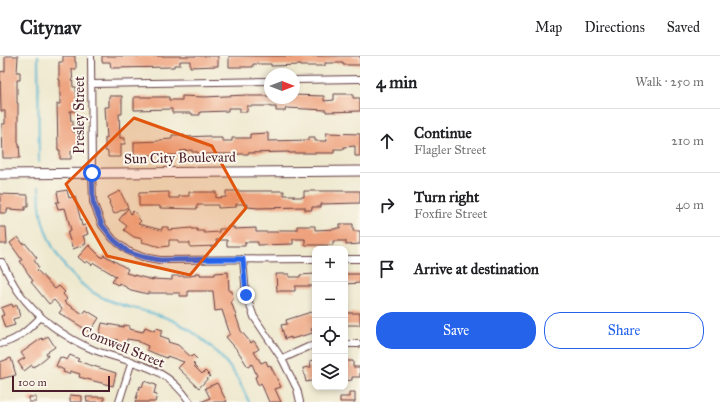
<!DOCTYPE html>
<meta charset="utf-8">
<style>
:root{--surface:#fff;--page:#f2f2f2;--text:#202124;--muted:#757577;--line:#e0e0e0;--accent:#2563eb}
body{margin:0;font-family:"IM FELL Great Primer",serif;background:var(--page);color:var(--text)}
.controls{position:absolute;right:12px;bottom:12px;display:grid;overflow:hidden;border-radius:8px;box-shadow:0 2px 6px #0003}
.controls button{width:36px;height:36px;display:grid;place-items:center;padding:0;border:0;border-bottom:1px solid var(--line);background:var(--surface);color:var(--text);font:20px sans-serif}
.compass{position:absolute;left:264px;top:12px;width:36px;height:36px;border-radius:50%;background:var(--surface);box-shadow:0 2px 6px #0003;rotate:90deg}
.scale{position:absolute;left:12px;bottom:10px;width:98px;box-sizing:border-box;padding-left:4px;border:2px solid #4a1f2b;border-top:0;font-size:11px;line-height:14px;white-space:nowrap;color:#4a1f2b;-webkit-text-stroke:3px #fbf7ec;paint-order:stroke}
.stop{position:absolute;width:12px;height:12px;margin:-9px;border:3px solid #2563eb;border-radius:50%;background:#fff}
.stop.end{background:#2563eb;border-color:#fff;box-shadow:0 1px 4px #0008}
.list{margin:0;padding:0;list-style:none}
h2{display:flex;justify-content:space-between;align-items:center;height:52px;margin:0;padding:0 16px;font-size:17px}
h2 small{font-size:13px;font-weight:400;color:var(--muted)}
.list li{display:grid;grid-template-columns:26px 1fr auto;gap:12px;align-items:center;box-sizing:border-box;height:64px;padding:0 16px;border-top:1px solid var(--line)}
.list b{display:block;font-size:15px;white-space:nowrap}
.list p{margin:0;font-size:13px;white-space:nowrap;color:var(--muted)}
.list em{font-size:13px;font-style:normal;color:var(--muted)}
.actions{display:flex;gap:8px;padding:12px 16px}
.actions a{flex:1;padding:9px 0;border:1px solid var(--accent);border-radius:16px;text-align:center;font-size:14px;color:var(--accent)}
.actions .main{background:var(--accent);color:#fff}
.icon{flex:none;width:22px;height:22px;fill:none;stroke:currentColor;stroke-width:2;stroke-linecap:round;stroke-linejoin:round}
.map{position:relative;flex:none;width:360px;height:346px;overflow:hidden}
header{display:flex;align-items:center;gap:24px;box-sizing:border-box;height:56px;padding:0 20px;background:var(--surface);border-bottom:1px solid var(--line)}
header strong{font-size:19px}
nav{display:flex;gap:22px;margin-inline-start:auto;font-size:14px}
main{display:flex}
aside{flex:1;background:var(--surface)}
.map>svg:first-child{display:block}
</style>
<header>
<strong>Citynav</strong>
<nav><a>Map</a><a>Directions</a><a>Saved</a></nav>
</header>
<main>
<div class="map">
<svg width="360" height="346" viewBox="0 0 360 346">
<rect width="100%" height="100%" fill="#fbf7ec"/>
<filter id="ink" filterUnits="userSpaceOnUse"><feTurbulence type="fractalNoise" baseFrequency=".025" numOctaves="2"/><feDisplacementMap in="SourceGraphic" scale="8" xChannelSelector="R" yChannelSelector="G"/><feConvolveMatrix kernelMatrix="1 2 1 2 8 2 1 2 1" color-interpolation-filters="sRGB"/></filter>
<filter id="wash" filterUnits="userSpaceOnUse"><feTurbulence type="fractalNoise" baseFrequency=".012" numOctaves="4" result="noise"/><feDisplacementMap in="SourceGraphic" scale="16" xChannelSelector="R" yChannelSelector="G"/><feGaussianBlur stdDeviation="0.9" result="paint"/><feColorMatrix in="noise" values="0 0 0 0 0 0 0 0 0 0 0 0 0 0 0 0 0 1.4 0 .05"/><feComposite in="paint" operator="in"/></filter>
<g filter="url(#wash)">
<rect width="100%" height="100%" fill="#eee8ce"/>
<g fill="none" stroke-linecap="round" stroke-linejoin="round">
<!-- stream -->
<path stroke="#54b5d2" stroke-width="2" d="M38,0L39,106
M39,131C40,137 39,144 40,150C44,188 72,230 108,244C129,253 153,255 174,265C195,275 218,295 232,314C239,323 244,335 249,346"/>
</g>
<g id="blocks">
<!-- building -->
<path fill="#eea37e" d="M5,0H18L17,16H20V24H17V47H18V87H19L20,102H3L2,68H5V55H1L0,16L5,15Z
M63,0H75V6H76V13H72L73,31H76L77,55H70L71,65H73V76H77V95H71V103H60V94H58L57,48H60V24H59V6H63Z
M102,0H218V10L190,11V5H180V9H174V11L111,12L110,6H102Z
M229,0H360V9H343V7H325V10H300V9L271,10V8H253V11H229Z
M334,38H353V42H360V55L326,56V54L286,52L285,55H276V51H270V50H247V56H240V52H228V55L200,56V59H192V57H172V53L134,54V41H169V44H182V40L204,41L247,39V40H270V42H294V39L324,40V45L334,44Z
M109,40H122V58H119L120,82H125V88H121V101H108V95H105V82H107L105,51H109Z
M268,77V85L309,84V81H315V85H327L326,77L360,78V100H355V90L344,91V93H334V97H289V96L248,97V98H198V96H192V94L180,95V99H134V86L159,85V84L172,83V79H184V81L210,80V82H222V85H232V82H250V78Z
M67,134L69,142L75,140L82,170L85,169L88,178L83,180L86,188L73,193L67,176L71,174L65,152L58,153L56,146H59L57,136Z
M120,135L128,151L114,158L109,147H110L108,141Z
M226,135H284V139H294V141H304V135H360V147L321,148V151H312V154H305V151L258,152L248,151V148H236V151L218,152V149H197V153L160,152V150H139V137L169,136V142H179V140H189V136H216V142L226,141Z
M0,138L28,139V151H25V154L7,153V157H0Z
M128,152L131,158L133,155L139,160L138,162L141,165L138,168L162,174V171H168V174L192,172V173H197V175H204V177L219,176V173H227V171H234V173L256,172V176H278V174H297V170H315V174L336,173V172H340V168H353V175H360V188L346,189V185H333V189H305V183H293V188L258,189V186H245V190H227V184H216L217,190L190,191V187H179V184H169V190L161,191L142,186L143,183L134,181L124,174L127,170L119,164Z
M0,171H6L7,188H0Z
M18,181L23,188L25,187L37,202L34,204L39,212L37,214L55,233L59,230L65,236L63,238L67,243L64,246L83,258L86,254L99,262L90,276L59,257L62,253L54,244L49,248L31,226L33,225L20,205L22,204L10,187Z
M89,189L102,202L104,199L128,213L126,217L153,224V223L172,224V220H190L195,219V217H200V219H215V217L228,216L229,235H232L233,244L231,245L241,275L251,287L254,285L259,293L254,296L261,307L266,305L268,310L270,309L281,331L275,333L281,346H269L261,327L258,329L255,321L257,320L252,308L248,311L238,295L226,281L230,278L222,254L215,255L213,235H188V240H180V237H148V238L131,234L119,227L118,229L112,226L116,220L114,219L94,207L92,209L87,205L85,207L78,201Z
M276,218H289V221H300V219L315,218V230H295V235H277Z
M345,218H360V227L345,228Z
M12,248L13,251L17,249L20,261L13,263L15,269L5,272L1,260L4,259L1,252Z
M311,256L312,258H315V272L311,273L313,277L291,283V281L285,283L281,269L287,268L286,264Z
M345,257H360V269H345Z
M102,267L123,271L124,269L130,270L129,273L143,276L145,271L155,275L156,272L163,274L160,280L169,283L168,286L178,289L191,301L193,299L197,303L193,307L195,309L194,310L202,318L205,315L210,320L199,332L178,312L184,306L167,300V302L156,298L147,294L148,290L139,286V285L127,283L126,289L117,287L118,284L99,281Z
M48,280L55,291L46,297L48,300L38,308L33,311L32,309L24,315L18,306L25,302L21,297L42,282L43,284Z
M70,299L79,303L77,305L116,317L113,330L79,321L80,318L70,315L69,318L63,316L64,314L56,310L60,301L67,304Z
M11,302L16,319L0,323V306Z
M315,304V324L306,326L303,312L311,311L310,305Z
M345,305H353V311H360V321H352V324L345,325Z
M144,325L156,329L154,338L157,339L155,346H135L140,330L142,331Z
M217,327L227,346H201L210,342L205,332Z
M349,336H355V346H340V341H349Z
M70,339L82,340V346H70Z
M29,341H36V346H29Z
M86,341H104V346H87Z"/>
</g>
</g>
<g filter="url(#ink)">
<use href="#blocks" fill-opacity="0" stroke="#633d43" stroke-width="1"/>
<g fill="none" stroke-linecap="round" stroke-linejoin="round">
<defs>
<path id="street" d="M91,0L92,117L93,146L102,169L113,183L128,195L143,201L160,204L315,203
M294,24L360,23
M91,28L270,25
M243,203L246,239L254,261L282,303L297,333L300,346
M345,203H360
M0,206H2C7,216 12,226 18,235C36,261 65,282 94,294C134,309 163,307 190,346
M0,288C19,284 28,273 41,261
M345,288H358
M282,303L308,291L315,289
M119,346L132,305"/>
<path id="secondary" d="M0,118L360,115"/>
</defs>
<!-- street casing -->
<use href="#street" stroke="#633d43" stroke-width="8"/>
<!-- secondary casing -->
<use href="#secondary" stroke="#633d43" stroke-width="11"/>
<!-- street -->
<use href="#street" stroke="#fff" stroke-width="6"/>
<!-- secondary -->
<use href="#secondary" stroke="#fff" stroke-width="9"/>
</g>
</g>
<g fill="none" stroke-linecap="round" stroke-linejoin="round" filter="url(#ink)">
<!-- route -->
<path stroke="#2563eb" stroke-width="5" d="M92,117L93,146L102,169L113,183L128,196L143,201L160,204L243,203L246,239"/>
</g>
<!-- marked area -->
<path fill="#e0560e" fill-opacity="0.2" stroke="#e0560e" stroke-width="3" stroke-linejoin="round" d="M134,62L212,90L246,152L190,219L107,200L66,128Z"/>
<g text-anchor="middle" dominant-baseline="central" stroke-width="4" stroke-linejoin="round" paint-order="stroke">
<!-- street labels -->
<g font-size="14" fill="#4a1f2b" stroke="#fbf7ec">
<text transform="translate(79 59) rotate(-90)">Presley Street</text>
<text transform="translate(180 102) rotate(-1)">Sun City Boulevard</text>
<text transform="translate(123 291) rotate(22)">Comwell Street</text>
</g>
</g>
</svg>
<div class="controls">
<button>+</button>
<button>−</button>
<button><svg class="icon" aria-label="locate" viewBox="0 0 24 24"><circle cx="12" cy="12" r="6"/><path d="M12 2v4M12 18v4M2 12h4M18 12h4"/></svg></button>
<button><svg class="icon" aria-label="layers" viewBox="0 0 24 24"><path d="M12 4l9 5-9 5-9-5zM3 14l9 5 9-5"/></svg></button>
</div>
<svg class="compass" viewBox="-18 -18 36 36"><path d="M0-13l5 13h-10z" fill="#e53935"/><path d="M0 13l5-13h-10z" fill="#757577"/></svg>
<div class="scale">100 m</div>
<div class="stop" style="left:92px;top:117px"></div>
<div class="stop end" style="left:246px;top:239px"></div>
</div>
<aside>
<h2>4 min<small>Walk · 250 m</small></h2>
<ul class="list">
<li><svg class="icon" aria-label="ahead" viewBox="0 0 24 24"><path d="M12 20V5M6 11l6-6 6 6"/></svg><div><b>Continue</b><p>Flagler Street</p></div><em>210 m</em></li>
<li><svg class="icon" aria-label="right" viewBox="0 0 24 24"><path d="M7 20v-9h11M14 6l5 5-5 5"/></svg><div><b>Turn right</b><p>Foxfire Street</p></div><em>40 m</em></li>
<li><svg class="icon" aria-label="arrive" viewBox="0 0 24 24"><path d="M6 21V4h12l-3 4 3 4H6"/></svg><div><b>Arrive at destination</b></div></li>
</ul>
<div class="actions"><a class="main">Save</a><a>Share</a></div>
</aside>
</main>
